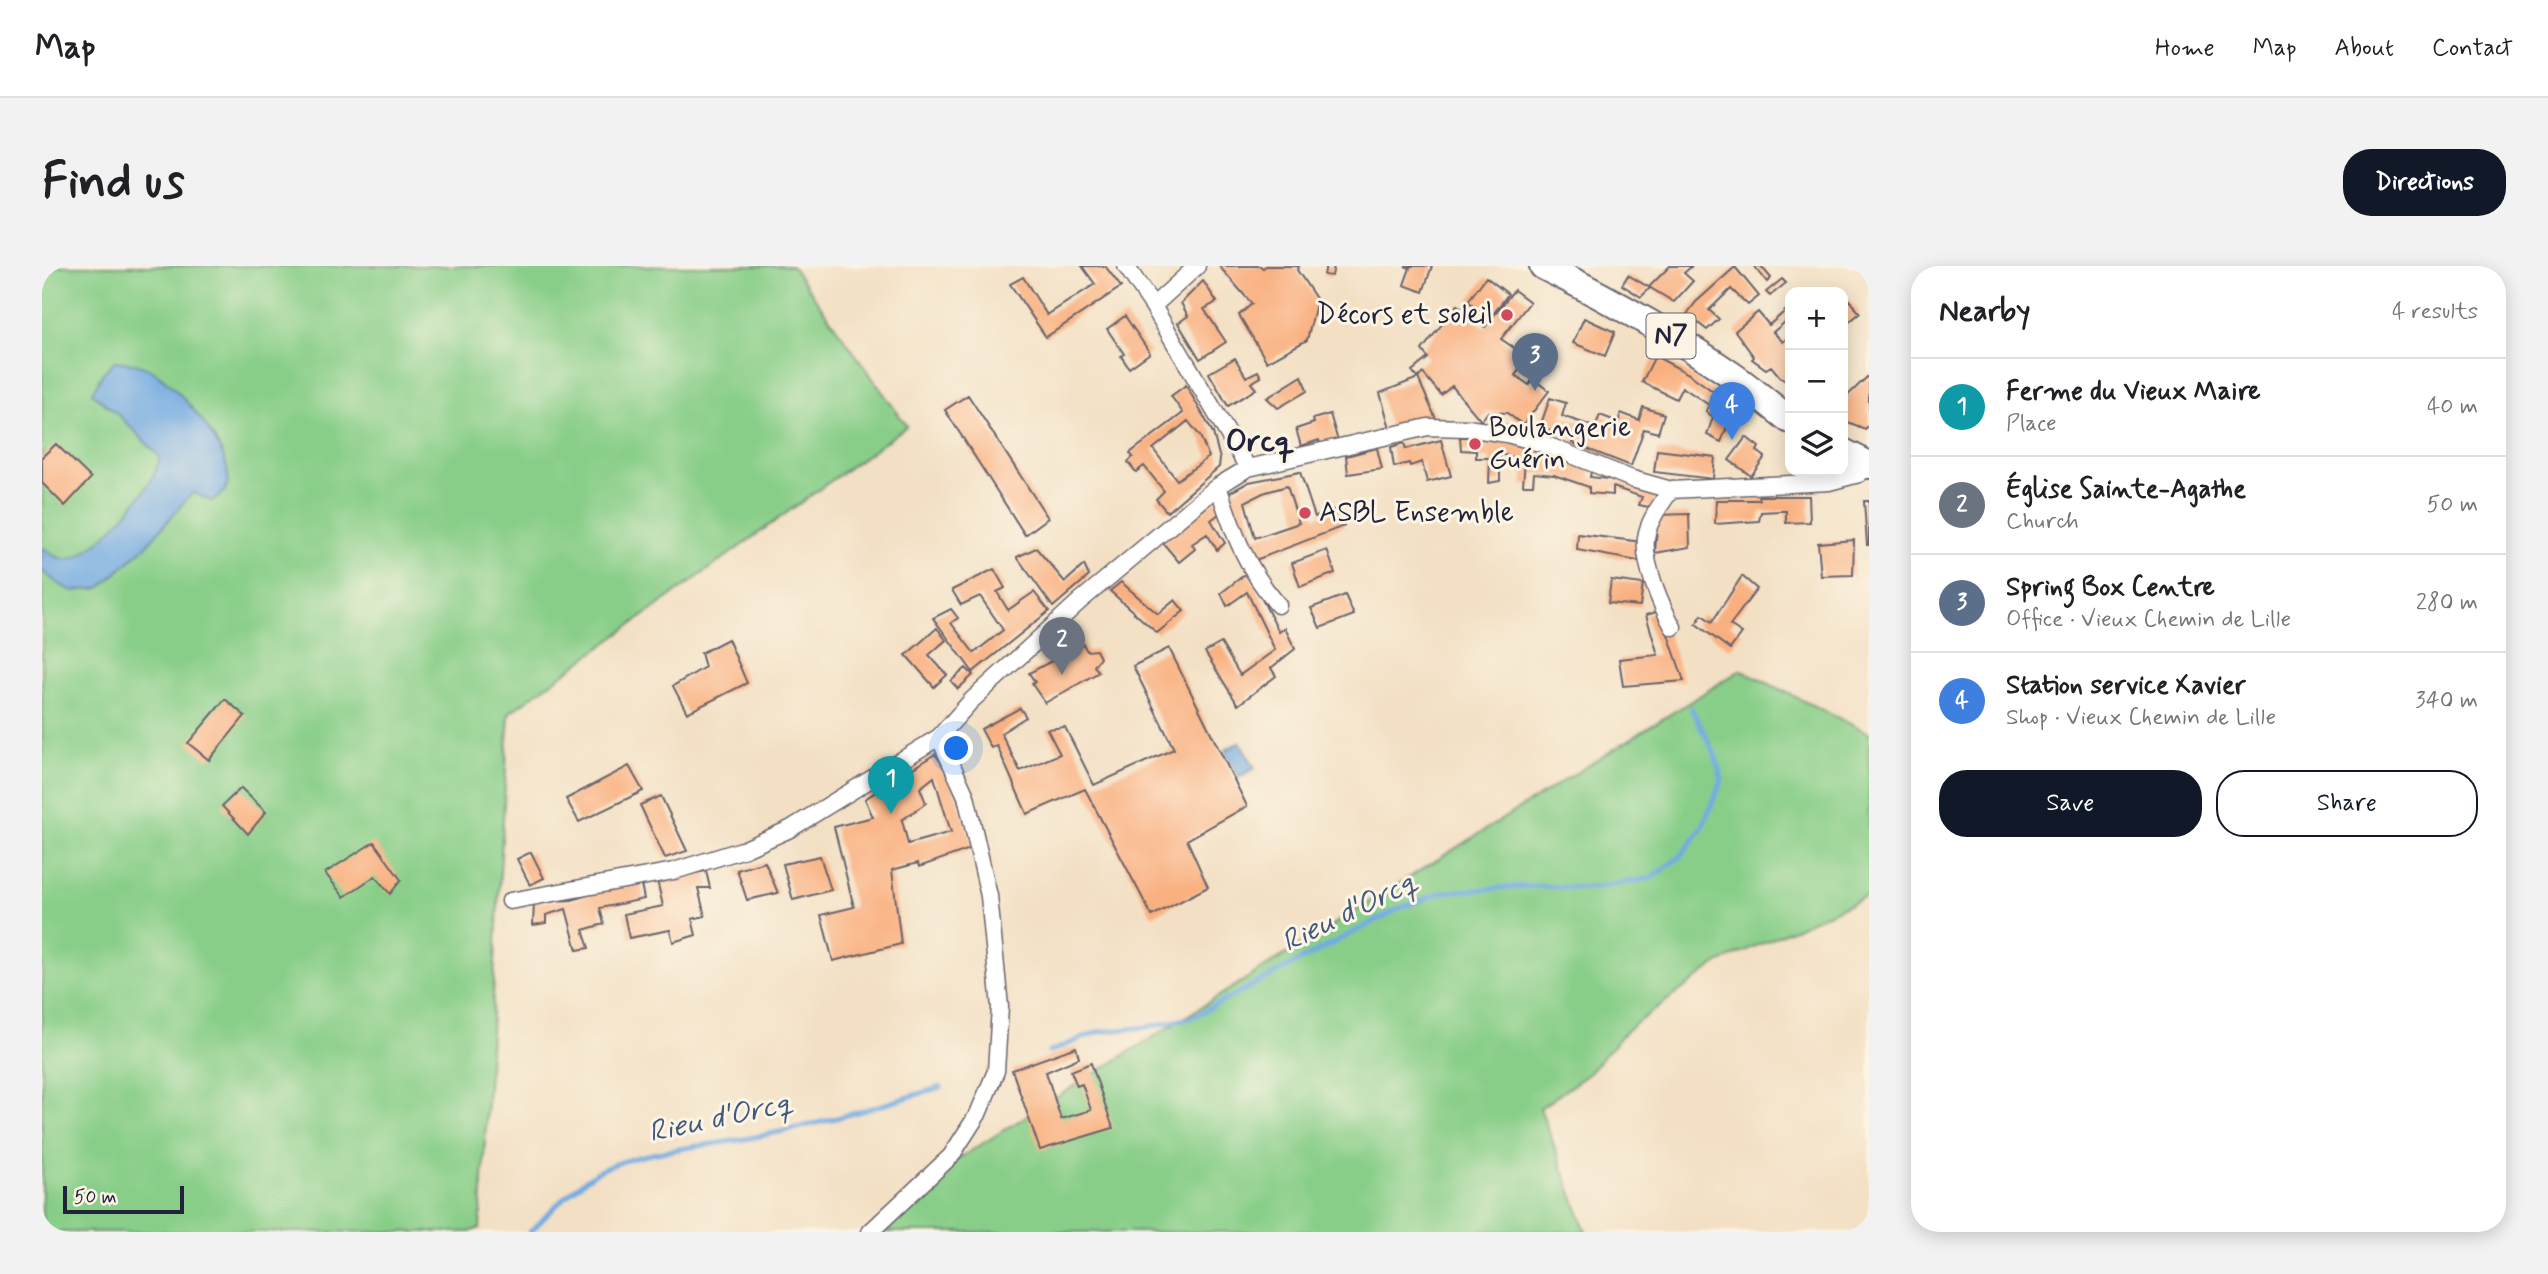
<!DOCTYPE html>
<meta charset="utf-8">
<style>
:root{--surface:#fff;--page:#f2f2f2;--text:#202124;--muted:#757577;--line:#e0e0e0;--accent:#111827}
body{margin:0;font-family:Mynerve,sans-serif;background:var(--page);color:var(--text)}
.controls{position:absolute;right:21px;top:21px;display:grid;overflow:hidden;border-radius:14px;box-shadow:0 4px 18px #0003}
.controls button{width:63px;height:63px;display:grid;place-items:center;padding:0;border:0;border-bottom:2px solid var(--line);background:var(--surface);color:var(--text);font:35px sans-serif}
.scale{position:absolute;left:21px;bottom:18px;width:121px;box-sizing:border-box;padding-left:7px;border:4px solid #22223b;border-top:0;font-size:19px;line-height:24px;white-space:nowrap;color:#22223b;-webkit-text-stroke:5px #fcf5e5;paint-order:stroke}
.you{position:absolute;left:915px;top:483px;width:24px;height:24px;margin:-18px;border:5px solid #fff;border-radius:50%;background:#1a73e8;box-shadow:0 0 0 10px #1a73e833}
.badge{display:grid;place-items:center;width:46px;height:46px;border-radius:50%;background:var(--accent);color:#fff;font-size:23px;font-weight:700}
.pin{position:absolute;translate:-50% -58px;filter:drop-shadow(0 2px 4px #0008)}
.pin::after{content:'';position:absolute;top:37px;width:24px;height:21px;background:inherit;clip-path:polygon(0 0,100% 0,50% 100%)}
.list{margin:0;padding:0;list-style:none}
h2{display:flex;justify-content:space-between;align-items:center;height:91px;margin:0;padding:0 28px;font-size:30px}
h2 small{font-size:23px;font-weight:400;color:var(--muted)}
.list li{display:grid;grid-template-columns:46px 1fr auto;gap:21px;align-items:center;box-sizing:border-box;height:98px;padding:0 28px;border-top:2px solid var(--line)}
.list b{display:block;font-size:26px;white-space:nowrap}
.list p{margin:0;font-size:23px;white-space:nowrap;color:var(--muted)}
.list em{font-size:23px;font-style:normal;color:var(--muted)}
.actions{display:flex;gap:14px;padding:21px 28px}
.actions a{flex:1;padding:16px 0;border:2px solid var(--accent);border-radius:28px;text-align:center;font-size:24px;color:var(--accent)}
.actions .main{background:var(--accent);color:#fff}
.icon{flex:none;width:38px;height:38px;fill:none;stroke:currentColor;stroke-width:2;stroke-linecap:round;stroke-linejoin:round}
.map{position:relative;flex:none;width:1827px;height:966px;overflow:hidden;border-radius:28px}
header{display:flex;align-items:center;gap:42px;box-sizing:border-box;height:98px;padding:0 35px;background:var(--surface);border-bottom:2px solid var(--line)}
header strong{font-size:33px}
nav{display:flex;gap:38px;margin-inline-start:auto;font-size:24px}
.intro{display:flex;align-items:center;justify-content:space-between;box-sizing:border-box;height:168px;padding:0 42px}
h1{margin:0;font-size:49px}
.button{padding:18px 32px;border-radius:28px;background:var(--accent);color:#fff;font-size:24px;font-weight:700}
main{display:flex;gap:42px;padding:0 42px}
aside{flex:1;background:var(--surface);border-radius:28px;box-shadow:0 4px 18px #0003}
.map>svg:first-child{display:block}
</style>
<header>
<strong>Map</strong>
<nav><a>Home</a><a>Map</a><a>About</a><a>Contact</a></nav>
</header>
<div class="intro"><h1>Find us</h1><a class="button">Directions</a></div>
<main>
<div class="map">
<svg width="1827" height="966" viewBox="0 0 1827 966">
<rect width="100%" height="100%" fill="#fcf5e5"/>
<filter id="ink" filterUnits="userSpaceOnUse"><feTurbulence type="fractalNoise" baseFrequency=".0143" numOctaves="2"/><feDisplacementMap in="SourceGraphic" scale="14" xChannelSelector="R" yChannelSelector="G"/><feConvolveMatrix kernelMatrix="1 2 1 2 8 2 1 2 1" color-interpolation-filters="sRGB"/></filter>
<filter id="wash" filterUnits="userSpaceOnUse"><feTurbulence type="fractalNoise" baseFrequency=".00686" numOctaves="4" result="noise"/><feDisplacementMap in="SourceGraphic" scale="28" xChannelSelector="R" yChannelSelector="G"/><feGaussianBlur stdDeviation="1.57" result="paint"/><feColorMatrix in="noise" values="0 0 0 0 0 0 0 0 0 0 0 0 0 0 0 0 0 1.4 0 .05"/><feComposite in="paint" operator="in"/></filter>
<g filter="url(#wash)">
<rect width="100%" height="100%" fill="#f3e0c4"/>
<!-- green -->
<path fill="#88ce88" stroke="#557862" stroke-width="2" d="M0,0H750L865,160L467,447L438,962L428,966H0Z
M1699,404L1827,467V629L1676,697L1585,764L1545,809L1498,842L1544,966H839L887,911Z"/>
<!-- water -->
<path fill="#72aae1" stroke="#4a668e" stroke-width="2" d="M73,95C89,97 100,98 114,107C139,124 221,215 169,235L151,226L104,280L58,322L31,325L18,319L0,305V281C6,286 16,293 24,293C48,295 104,228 113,207C115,202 116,196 118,191L78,150L50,127L61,107Z
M1198,476L1213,502L1197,511L1183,484Z"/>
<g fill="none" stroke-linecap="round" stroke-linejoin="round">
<!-- stream -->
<path stroke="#72aae1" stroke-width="5" d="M1007,786L1056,766L1105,761L1149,752L1358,642L1401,626L1488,620L1550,622L1609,612L1638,591L1660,562L1680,514L1673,488L1649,442
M488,966C508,946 528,924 552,908C588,885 669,880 713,871C776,859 838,840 899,821"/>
</g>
<g id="blocks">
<!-- building -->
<path fill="#f9b080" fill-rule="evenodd" d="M1040,0H1063L1079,21L1004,71L968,18L981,11L1005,49L1053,18Z
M1177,0H1218L1221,2L1224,0H1257L1255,4L1275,34L1265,74L1225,96L1197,49L1210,38Z
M1284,0H1292L1290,10L1282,9Z
M1363,0H1390L1381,26L1362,19L1368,2Z
M1628,0H1650L1642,7L1651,15L1632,36L1607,21Z
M1712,0H1719L1729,12L1725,16Z
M1693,1L1717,30L1706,39L1689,23L1667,44L1677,53L1665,64L1645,48L1654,36Z
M1586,9L1608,22L1599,31L1580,19Z
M1444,11L1466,28L1448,52L1426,35Z
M1740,13L1744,17L1728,30L1724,26Z
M1161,15L1175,36L1162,43L1184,76L1158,93L1136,57L1146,50L1139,37Z
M1472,24L1488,36L1459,73L1487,92L1473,109L1487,119L1491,113L1507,125L1481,159L1465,147L1446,146L1439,155L1410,120L1399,129L1381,107L1376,112L1394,153L1348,162L1338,127L1376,112L1370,105L1386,92L1380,84L1415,39L1443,61Z
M1807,34L1818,47L1801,61V39Z
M1748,41V52L1731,66L1741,76L1747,71L1748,73V118L1739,112L1729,100L1724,103L1710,93L1712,91L1693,65L1716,46L1727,59Z
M1083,50L1108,87L1087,102L1079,90L1082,88L1065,63Z
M1542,52L1573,66L1563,90L1531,77Z
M1613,90L1647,108L1693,141L1679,176L1665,169L1671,151L1664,145L1667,139L1640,121L1634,133L1600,116Z
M1193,92L1204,111L1216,105L1219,111L1209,117L1214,123L1186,140L1167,107Z
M1827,109V159L1823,163L1801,154V134Z
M1260,110L1265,125L1236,142L1225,132Z
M1144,119L1171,167L1178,193L1177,201L1125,246L1114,233L1122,225L1102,200L1094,206L1086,196L1091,191L1088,187L1141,147L1129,130ZM1146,155L1158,170L1167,191L1135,214L1111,183Z
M926,129L1006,252L983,269L903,144Z
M1508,132L1524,137L1520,150L1553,161L1558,149L1576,156L1579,147L1597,154L1601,141L1622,148L1616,167L1602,163L1589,200L1530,177L1532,173L1498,161Z
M1288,148L1296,175L1278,181L1277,174L1259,180L1254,163L1272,157L1271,153Z
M1418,171H1449L1550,199L1548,211L1574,214L1616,224L1611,242L1597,239L1600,231L1571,221V229L1547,227V221L1512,209L1492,207L1491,219H1481L1483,194L1458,188V215L1447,217L1448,192H1434V185L1419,184Z
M1704,171L1717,181L1715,185L1723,191L1709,210L1687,194Z
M1399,174L1409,210L1385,216L1380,196L1368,200L1367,197L1352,201L1349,181L1362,177L1364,183Z
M14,178L49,212L23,240L0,217V191Z
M1335,182L1340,203L1306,208L1304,190Z
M1615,184L1673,191L1671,213L1612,206Z
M1258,206L1273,251L1297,242L1302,260L1211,295L1185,228L1207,216ZM1245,220L1257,257L1213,272L1203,236L1221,227Z
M1717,230H1767L1768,256L1744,257V245H1739L1719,246L1717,255L1673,258L1674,234H1718Z
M1174,233L1181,245L1169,254L1183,277L1175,284L1165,268L1150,278L1153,283L1137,296L1120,276Z
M1822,235H1827V279H1825Z
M1647,248L1648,281L1613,287L1616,249Z
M1536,268L1600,276L1601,296L1535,284Z
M1812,274L1811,309L1779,310L1776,277Z
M994,282L1023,316L1042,299L1047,310L1011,341L975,291Z
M1285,284L1293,307L1258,321L1250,297Z
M952,303L963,322L955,326L966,344L992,326L1007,345L931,406L891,352L909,343L916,352L909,357L932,387L961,364L938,330L919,339L910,324Z
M1206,306L1237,366L1243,362L1253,383L1229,402L1234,410L1196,439L1163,386L1179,377L1198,409L1233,384L1205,326L1185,340L1179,327Z
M1700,310L1715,323L1688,359L1700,367L1688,383L1654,358L1660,349L1670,356Z
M1569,314L1601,318L1598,340L1566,337Z
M1079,316L1116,348L1133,334L1142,345L1115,367L1068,325Z
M1303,329L1312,349L1278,362L1269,342Z
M1618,345L1642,415L1581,420L1577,393L1616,389L1604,349Z
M895,362L904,374L887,389L905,409L892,421L864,389Z
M686,373L705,417L645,447L631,420L663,401L659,387Z
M1041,378L1045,385L1054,384L1058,392L1052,400L1057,406L1003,437L990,418L993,416L987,407Z
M1127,382L1205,540L1145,574L1166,621L1110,650L1043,523L985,548L955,480L949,482L939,463L978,442L984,451L959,467L978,505L1018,488L1005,463L1023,461L1052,519L1132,483L1091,400Z
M924,402L931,409L916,423L909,415Z
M183,433L203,450L167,494L146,477Z
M893,488L904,504L915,530L931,582L877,601L876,597L850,604L859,678L791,695L779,649L812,641L792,561L831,551L823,533ZM892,511L909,566L866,578L860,554L884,537L878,522Z
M587,500L601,525L537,556L524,533Z
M199,522L224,546L206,568L180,540Z
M619,530L645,585L623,592L598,539Z
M332,576L359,614L348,628L333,610L302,631L283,607Z
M489,586L502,612L488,619L475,593Z
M778,590L789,624L751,634L741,598Z
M723,596L736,627L705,634L695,604Z
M664,605L668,622H656L663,650L650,653L654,669L631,676L628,664L587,672L582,648L621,640L615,614Z
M599,618L602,633L558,642L562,658L541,664L547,682L535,684L524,643L504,649V657L491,659L492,636L530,634L552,627Z
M1034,781L1037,792L1004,806L1019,853L1049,844L1040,818L1035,820L1029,805L1049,797L1071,862L998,884L970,804Z"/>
</g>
</g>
<g filter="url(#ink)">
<use href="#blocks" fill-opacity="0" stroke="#6b646b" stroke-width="2"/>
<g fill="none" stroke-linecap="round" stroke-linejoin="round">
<defs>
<path id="minor" d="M1084,0L1111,40L1206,202
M1111,40L1155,0
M1176,220C1191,266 1204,302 1236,339
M1629,224C1619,238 1606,255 1604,272C1601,298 1619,339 1631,361
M468,635L632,605L703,583L748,563L897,471L929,435L1038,335L1176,220L1206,202L1386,161L1425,162L1465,168L1502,178L1590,213L1629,224L1787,216L1817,208L1827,199
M828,966L909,890L936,848L954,805L958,741L947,630L924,530L897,471"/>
<path id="primary" d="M1501,0C1565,32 1629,67 1688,108C1709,122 1728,139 1748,154
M1801,186L1827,199"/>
</defs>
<!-- minor casing -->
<use href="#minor" stroke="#6b646b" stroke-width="19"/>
<!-- primary casing -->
<use href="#primary" stroke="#6b646b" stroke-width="30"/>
<!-- minor -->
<use href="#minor" stroke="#fff" stroke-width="16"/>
<!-- primary -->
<use href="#primary" stroke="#fff" stroke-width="26"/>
</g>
</g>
<!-- markers -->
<g fill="#d1495b" stroke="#fcf5e5" stroke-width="2.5">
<circle cx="1465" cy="49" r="7"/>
<circle cx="1433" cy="178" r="7"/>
<circle cx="1263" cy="247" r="7"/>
</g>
<g text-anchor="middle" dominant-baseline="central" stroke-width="6" stroke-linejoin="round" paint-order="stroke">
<!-- shield labels -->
<rect fill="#fcf5e5" stroke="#63616e" stroke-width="2" x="1604.5" y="47.5" width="49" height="45" rx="5"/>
<g font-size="26" font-weight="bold" fill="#22223b">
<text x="1629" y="70">N7</text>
</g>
<!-- poi labels -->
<g font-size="28" fill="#22223b" stroke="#fcf5e5" text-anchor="start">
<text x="1451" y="49" text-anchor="end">Décors et soleil</text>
<text x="1447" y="162">Boulangerie<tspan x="1447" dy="32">Guérin</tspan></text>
<text x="1277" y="247">ASBL Ensemble</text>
</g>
<!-- water labels -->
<g font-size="30" font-style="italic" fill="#42587d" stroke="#fcf5e5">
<text transform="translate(1308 646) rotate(-26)">Rieu d'Orcq</text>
<text transform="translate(679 852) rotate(-12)">Rieu d'Orcq</text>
</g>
<!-- quarter labels -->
<g font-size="32" font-weight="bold" fill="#22223b" stroke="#fcf5e5">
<text x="1218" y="176">Orcq</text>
</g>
</g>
</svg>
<div class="controls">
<button>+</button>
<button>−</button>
<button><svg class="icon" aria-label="layers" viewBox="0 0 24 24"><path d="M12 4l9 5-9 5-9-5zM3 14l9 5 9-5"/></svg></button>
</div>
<div class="scale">50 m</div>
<div class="you"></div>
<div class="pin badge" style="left:849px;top:548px;background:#0f9aa8">1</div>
<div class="pin badge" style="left:1020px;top:409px;background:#6b7280">2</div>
<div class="pin badge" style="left:1493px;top:125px;background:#5c6f8a">3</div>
<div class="pin badge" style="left:1690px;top:174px;background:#3f7fe0">4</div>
</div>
<aside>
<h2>Nearby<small>4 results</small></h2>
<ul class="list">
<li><span class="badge" style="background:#0f9aa8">1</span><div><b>Ferme du Vieux Maire</b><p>Place</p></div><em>40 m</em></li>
<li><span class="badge" style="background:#6b7280">2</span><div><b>Église Sainte-Agathe</b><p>Church</p></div><em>50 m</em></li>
<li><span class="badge" style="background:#5c6f8a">3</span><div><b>Spring Box Centre</b><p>Office · Vieux Chemin de Lille</p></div><em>280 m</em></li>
<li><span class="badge" style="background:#3f7fe0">4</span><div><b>Station service Xavier</b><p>Shop · Vieux Chemin de Lille</p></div><em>340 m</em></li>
</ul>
<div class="actions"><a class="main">Save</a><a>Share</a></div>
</aside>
</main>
